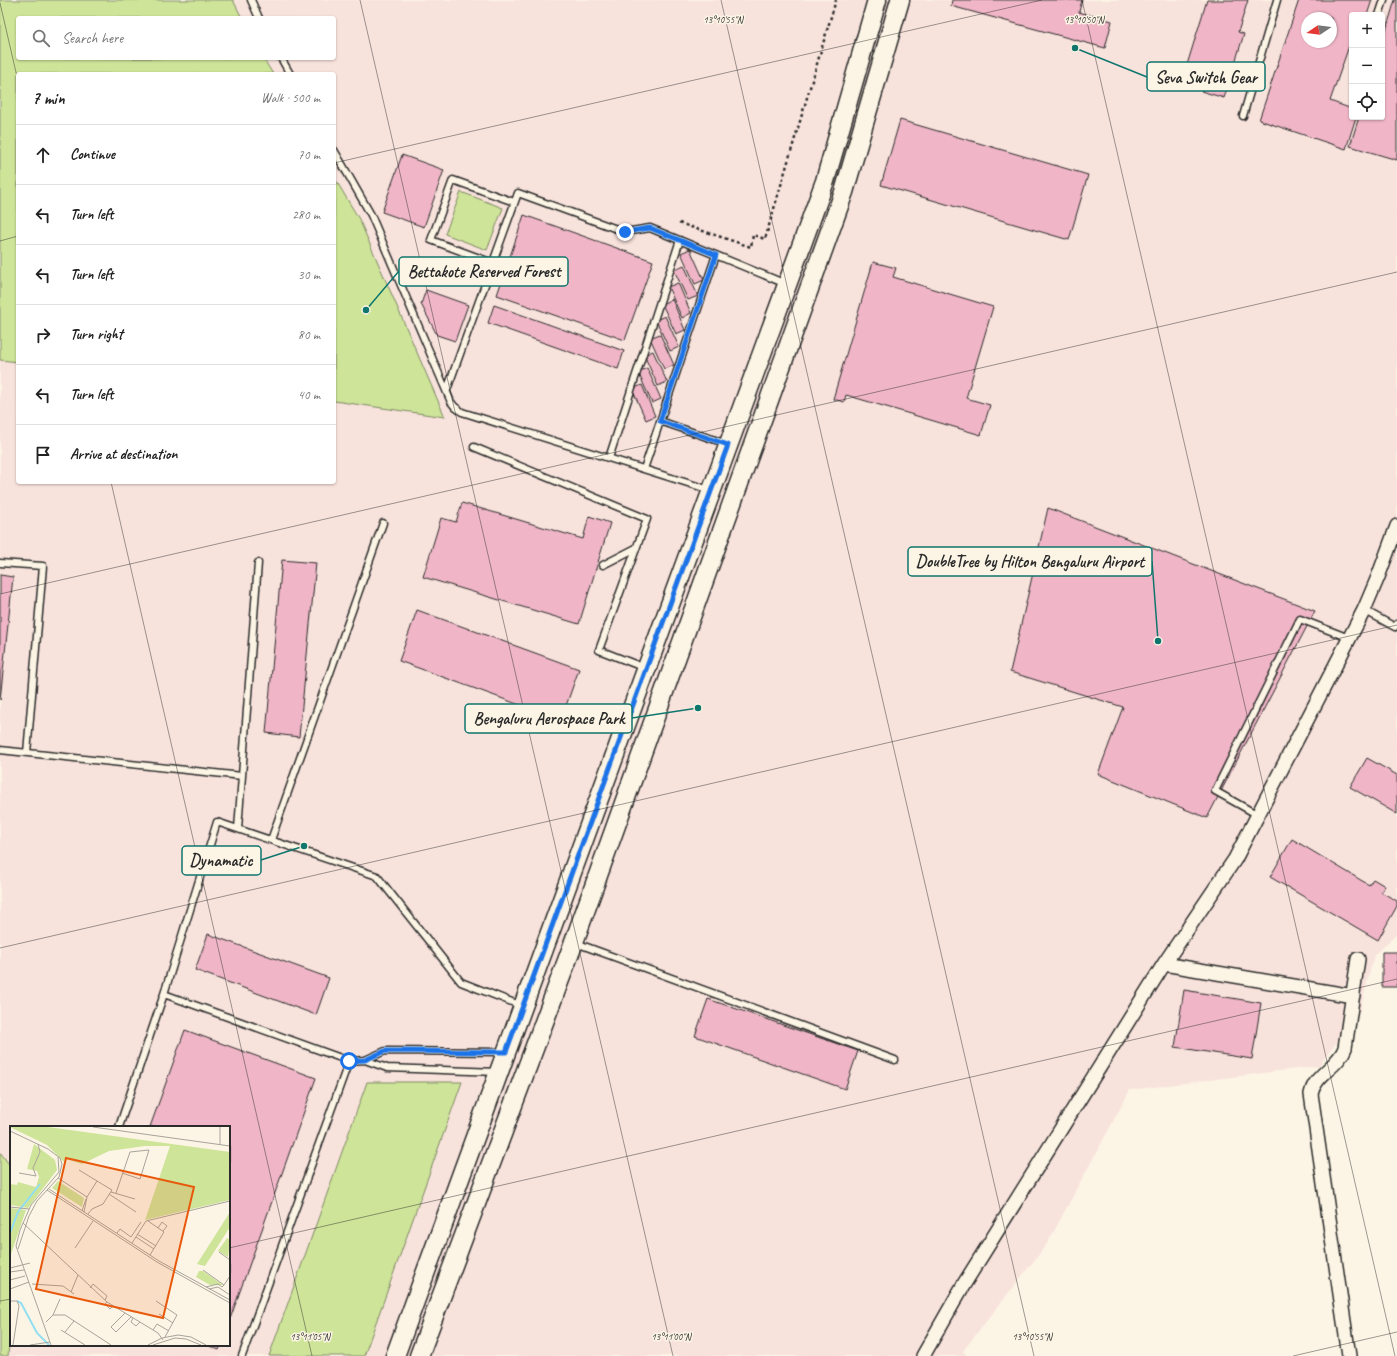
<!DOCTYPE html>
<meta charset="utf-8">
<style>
:root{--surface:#fff;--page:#f6f6f6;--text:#222;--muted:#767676;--line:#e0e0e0}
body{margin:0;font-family:Caveat,sans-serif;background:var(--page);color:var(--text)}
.controls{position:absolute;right:12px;top:12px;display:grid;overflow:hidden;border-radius:4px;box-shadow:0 1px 3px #0004}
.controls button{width:36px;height:36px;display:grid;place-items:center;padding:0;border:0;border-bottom:1px solid var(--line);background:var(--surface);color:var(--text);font:20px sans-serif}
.compass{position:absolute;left:1301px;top:12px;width:36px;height:36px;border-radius:50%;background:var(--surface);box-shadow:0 1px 3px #0004;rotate:257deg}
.stop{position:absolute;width:12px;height:12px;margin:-9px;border:3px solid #1a73e8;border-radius:50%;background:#fff}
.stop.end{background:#1a73e8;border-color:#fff;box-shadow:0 1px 4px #0008}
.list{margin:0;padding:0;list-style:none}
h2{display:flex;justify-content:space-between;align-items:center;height:52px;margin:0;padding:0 16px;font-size:17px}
h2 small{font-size:13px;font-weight:400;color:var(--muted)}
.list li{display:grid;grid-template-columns:26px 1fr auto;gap:12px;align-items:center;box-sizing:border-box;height:60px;padding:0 16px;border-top:1px solid var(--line)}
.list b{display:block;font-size:15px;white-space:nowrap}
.list em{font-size:13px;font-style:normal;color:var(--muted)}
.icon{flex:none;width:22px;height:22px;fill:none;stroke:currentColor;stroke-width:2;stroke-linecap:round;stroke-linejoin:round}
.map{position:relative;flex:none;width:1397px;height:1356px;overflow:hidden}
.search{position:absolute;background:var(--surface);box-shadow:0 1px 3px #0004;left:16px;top:16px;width:320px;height:44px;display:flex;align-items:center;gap:10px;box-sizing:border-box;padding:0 14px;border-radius:4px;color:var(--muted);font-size:15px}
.panel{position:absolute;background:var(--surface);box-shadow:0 1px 3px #0004;left:16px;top:72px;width:320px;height:412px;border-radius:4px}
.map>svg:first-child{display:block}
</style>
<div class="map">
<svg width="1397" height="1356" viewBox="0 0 1397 1356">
<rect width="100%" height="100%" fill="#fcf5e5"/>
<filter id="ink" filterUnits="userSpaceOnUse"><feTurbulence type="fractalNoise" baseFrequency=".025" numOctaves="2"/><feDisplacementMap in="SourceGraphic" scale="8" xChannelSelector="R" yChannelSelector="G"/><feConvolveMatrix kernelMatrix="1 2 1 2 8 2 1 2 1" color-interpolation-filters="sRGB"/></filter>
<g filter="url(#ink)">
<!-- built -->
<path fill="#f8e2dc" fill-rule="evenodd" d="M233,0H1397V934L1374,955L1360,1011L1319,1066L1130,1090L1047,1244L963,1351L967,1356H8L11,1325V1345H229V1127H11V1167L0,1152V360L18,362V482H334V401L445,417L359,219L334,177V74H273L263,58H334V18H242ZM1352,15H1382V117H1352ZM1307,18H1331V42H1307Z"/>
<!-- green -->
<path fill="#cee499" stroke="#7c8862" d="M0,0H233L242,18H18V58H263L273,74H18V362L0,360Z
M334,177L359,219L445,417L334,401Z
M461,192L503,208L487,250L445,234Z
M367,1082H462L364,1356H269Z
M0,1152L11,1167V1325L8,1356H0Z"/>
<!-- building -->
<path fill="#f0b6c7" stroke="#2b2b2b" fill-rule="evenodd" d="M952,0H1082L1079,12L1112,21L1105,48L951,6Z
M1207,0H1248L1238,32L1244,34L1224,98L1201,91L1202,88L1182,81Z
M1299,0H1372L1367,15H1352V47L1349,46L1330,101L1352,109V117H1356L1346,149L1259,120ZM1307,18H1331V42H1307Z
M1395,0H1397V160L1350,146L1359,117H1382V43Z
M900,120L1088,175L1069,240L881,185Z
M402,155L444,170L424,227L382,212Z
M524,215L653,261L625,340L497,295Z
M690,249L704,280L695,284L681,253Z
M873,262L896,268L893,277L993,307L966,398L990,405L981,435L846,395L844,402L833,399Z
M684,265L698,296L688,300L674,270Z
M678,283L691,313L682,318L668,287Z
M426,290L468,305L455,341L437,335L421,304Z
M672,299L685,330L676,334L662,304Z
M494,305L624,351L618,369L488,323Z
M665,316L679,347L670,351L656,320Z
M660,334L674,365L664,369L650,338Z
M653,351L667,382L658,386L644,355Z
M647,368L661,399L652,403L638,372Z
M642,385L655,416L646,420L632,389Z
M462,503L583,539L589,516L610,523L579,624L423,577L441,518L456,522Z
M1048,508L1315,611L1207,818L1098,774L1123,707L1010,672Z
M282,560L316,563L299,737L266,733Z
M0,575L13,577L0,700Z
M417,610L579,669L561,720L399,661Z
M1367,758L1397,775V814L1350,787Z
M1292,839L1369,885L1373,879L1385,886L1381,892L1397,901V906L1378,940L1270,877Z
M208,934L329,978L316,1015L195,970Z
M1382,952H1397V987H1382Z
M1184,990L1261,1003L1252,1059L1175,1047Z
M708,999L858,1051L845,1089L695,1036Z
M185,1030L316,1078L229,1322V1127H150Z
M207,1345H221L219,1350Z"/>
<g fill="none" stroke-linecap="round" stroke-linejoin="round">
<defs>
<path id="lane" d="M251,0L259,18
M1379,15L1384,0
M281,58L290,74
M1243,116L1277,0
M334,150L371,215L451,402L455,407L462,412L710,490
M493,263L431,240L453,180L514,202
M447,390L518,193L625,232L650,228L786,284
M660,421L727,444
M474,447L647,519L599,650L645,668
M609,458L680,240
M644,469L716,255
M0,563L43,566L27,753
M603,565L636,548
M1364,610L1395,627L1397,624
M0,750L242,776
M1258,815L1215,791L1300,619L1349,638
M238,829L258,563
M271,840L383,523
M576,943L895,1060
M164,994L217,822L377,876L461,982L522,1006
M365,1060L387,1068L498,1072
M119,1127L164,994L349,1061L365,1060L385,1051L505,1052
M242,1356L349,1061"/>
<path id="street" d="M1164,964L1353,996
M923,1356L964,1284L1164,964L1235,859L1364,610L1378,577L1397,526
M1349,1356L1311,1094C1315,1074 1338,1067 1345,1048L1358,959"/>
<path id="secondary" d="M395,1356L825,181L877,0
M419,1356L574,942L844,192L900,0"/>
</defs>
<!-- lane casing -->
<use href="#lane" stroke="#2b2b2b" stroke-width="9"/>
<!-- street casing -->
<use href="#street" stroke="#2b2b2b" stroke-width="16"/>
<!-- secondary casing -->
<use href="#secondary" stroke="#2b2b2b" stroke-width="21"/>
<!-- path -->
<path stroke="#2b2b2b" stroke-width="2.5" stroke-dasharray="3 3" stroke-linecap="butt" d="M679,223L751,247L753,235L765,239L836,0"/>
<!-- lane -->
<use href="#lane" stroke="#fcf5e5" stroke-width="6"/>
<!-- street -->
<use href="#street" stroke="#fcf5e5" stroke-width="13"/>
<!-- secondary -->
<use href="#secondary" stroke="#fcf5e5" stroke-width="18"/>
</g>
</g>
<g fill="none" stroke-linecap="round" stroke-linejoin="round" filter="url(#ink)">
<!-- route -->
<path stroke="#1a73e8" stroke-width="5" d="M349,1061L365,1060L385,1051L506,1052L728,445L660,421L716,255L650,228L625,232"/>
</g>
<!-- ticks -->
<path fill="none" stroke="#2b2b2b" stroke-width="1" stroke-opacity="0.45" d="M360,0L673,1356M721,0L1034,1356M1082,0L1395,1356M0,3L18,81M334,163L1042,0M0,241L18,236M111,482L312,1356M0,594L1397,272M0,948L1397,625M229,1248L1397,979M0,1301L11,1299M1293,1356L1397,1332"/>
<!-- overview -->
<g transform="translate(10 1126)">
<rect width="220" height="220" fill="#fcf5e5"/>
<path d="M0,1H38L220,26V74L135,94L160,20H135L99,25L72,38L56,33L54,36L37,19ZM24,18L45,34L47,44L18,82L0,79V58L7,59L8,56L26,61L29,51L27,45L17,43ZM48,55L74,72L72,81L42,62ZM0,82L16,84L1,128L0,127ZM220,86V101L195,140L187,138ZM217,112L220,114L218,131L208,125ZM189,145H193L213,159H200L186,151Z" fill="#cee499"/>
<path fill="none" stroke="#92def2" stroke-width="2" d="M0,107L8,86L30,58M7,175L11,177L27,207L39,219"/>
<path fill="none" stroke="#a8a49b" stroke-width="1" d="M83,1L220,20M0,5L38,23L50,32L52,38L49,51L27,75L19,90L8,123M210,19V1M69,44L87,55L77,71L74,86M9,47L26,50L23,42L30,26L28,18M48,52L77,71M39,63L149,135L220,174M37,64L147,136L220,177M101,66L125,73M106,67L120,26L139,24L130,53L112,47M99,68L126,86M0,81L19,83M72,85L76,73M78,88L82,83L93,78L102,64L87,55M138,95L154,106L140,129M13,97L97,176L148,207L153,214M148,102L152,96L157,100L153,105M107,107L110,103L121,111L131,96M127,108L146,120M126,111L144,123M122,117L136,95L220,75M65,122L83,95M209,126L220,134M0,142L20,137M193,144L214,159L220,150M0,146L14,144M0,154L15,150M22,158L53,160L64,168M196,161L208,158L212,161L214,159M80,162L83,158L97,170L95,174M0,163L19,156M199,163L208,161L220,169M61,166L68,149M0,175H7L9,180L3,219M146,175L167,189L155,211M97,176L95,178L100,183L103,180M115,187L101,201L106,206L121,191M149,188L163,197M43,189L50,173M123,192L121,196L126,200L130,196M36,196L43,189H55L101,219M51,204L75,219M143,204L147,198L159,205M55,206L64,195M20,219L40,216M41,219L6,120L10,104L21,79L49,46L48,31M138,219L152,212L168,209L181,211L196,219M143,219L165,212L176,213L191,219"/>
<path fill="#e8590c" fill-opacity="0.15" stroke="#e8590c" stroke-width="2" d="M56,32L184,61L153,192L26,163Z"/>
<rect width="220" height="220" fill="none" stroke="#2b2b2b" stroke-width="2"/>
</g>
<g font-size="10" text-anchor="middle" fill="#2b2b2b" stroke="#fcf5e5" stroke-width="3" stroke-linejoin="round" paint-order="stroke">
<text x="723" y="23">13°10'55"N</text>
<text x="1084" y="23">13°10'50"N</text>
<text x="310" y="1340">13°11'05"N</text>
<text x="671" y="1340">13°11'00"N</text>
<text x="1032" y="1340">13°10'55"N</text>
</g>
<!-- callouts -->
<path fill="none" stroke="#0f766e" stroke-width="1.5" d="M1075 48L1147 77M366 310L399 271M1158 641L1152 561M698 708L632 718M304 846L261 860"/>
<g fill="#0f766e" stroke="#fcf5e5" stroke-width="1.5">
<circle cx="1075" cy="48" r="4"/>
<circle cx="366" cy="310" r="4"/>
<circle cx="1158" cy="641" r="4"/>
<circle cx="698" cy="708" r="4"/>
<circle cx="304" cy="846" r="4"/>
</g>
<g fill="#fcf5e5" stroke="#0f766e" stroke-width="1.5">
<rect x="1147" y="62" width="118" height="29" rx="4"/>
<rect x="399" y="257" width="169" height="29" rx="4"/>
<rect x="908" y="547" width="244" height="29" rx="4"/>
<rect x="465" y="704" width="167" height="29" rx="4"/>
<rect x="182" y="846" width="79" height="29" rx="4"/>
</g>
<g font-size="17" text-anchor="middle" font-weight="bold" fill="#2b2b2b">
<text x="1206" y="83">Seva Switch Gear</text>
<text x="484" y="277">Bettakote Reserved Forest</text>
<text x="1030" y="567">DoubleTree by Hilton Bengaluru Airport</text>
<text x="549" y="724">Bengaluru Aerospace Park</text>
<text x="221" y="866">Dynamatic</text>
</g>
</svg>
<div class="controls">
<button>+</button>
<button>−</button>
<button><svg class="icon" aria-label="locate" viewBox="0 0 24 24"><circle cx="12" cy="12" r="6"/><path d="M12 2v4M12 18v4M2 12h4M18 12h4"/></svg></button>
</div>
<svg class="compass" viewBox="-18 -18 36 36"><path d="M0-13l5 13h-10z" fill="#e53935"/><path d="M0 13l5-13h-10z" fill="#767676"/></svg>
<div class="stop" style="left:349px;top:1061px"></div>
<div class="stop end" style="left:625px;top:232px"></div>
<div class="search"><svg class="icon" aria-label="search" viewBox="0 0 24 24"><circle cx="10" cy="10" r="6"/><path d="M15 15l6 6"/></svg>Search here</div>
<section class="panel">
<h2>7 min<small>Walk · 500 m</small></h2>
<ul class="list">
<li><svg class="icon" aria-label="ahead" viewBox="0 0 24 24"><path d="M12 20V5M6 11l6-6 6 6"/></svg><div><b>Continue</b></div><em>70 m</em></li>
<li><svg class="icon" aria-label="left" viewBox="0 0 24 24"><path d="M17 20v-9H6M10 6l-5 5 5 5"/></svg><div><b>Turn left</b></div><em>280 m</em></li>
<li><svg class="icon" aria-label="left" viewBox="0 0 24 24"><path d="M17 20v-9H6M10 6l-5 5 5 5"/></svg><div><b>Turn left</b></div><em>30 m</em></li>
<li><svg class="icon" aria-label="right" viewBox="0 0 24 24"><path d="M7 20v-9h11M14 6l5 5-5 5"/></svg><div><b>Turn right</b></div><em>80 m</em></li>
<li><svg class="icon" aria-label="left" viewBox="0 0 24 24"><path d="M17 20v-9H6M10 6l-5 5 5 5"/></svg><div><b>Turn left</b></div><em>40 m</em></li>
<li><svg class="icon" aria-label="arrive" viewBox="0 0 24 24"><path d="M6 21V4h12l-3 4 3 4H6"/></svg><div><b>Arrive at destination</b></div></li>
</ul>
</section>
</div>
